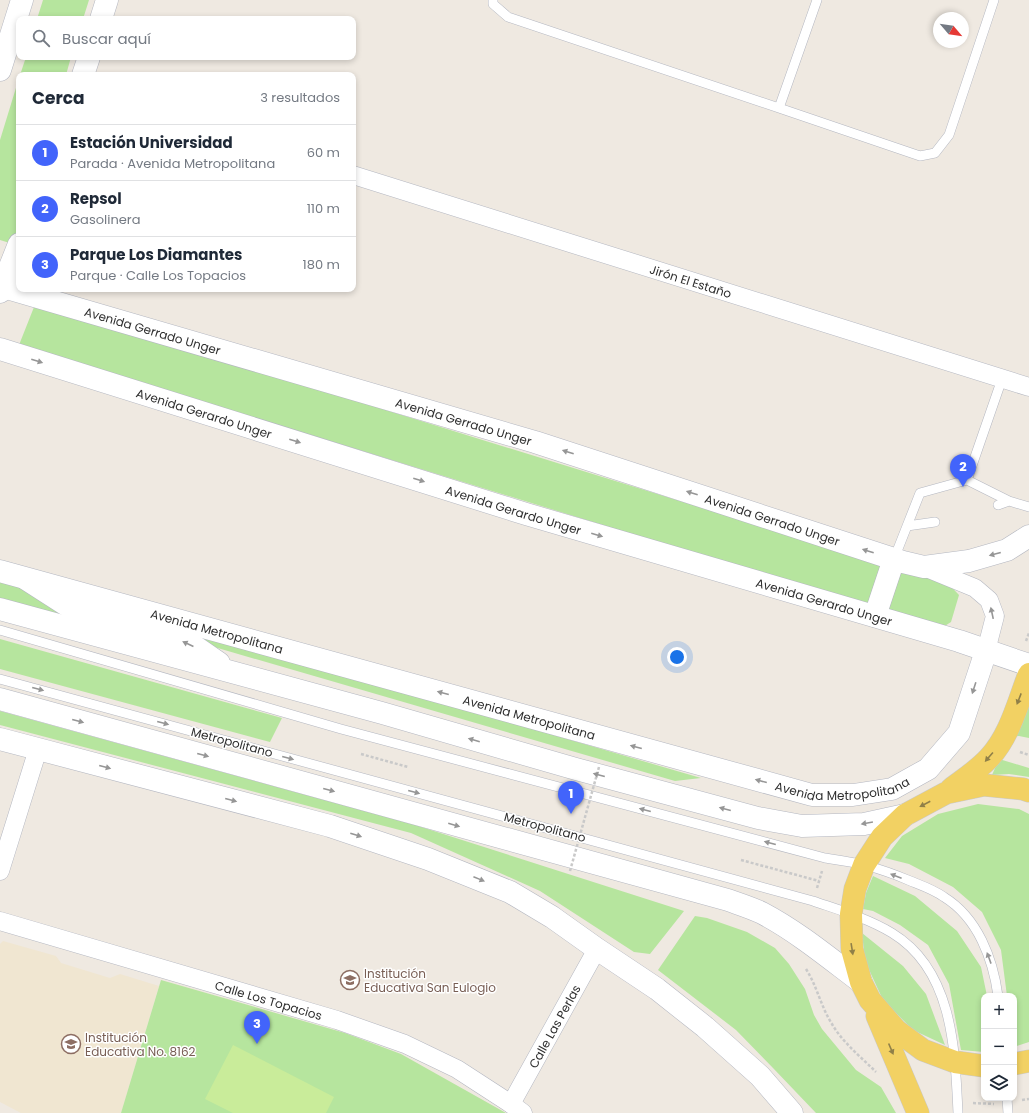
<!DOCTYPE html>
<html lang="es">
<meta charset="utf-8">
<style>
:root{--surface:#fff;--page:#f2f2f3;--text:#1f2937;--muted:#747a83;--line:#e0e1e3;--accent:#4264fb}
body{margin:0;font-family:Poppins,sans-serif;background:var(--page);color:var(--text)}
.controls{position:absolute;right:12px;bottom:12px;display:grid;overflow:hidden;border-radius:8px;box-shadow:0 2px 6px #0003}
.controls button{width:36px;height:36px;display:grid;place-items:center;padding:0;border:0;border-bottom:1px solid var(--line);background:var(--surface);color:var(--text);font:20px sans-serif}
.compass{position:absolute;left:933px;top:12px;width:36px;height:36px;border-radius:50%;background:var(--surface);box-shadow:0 2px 6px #0003;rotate:119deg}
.you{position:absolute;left:677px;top:657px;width:14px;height:14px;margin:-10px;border:3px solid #fff;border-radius:50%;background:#1a73e8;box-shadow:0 0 0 6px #1a73e833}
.badge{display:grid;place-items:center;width:26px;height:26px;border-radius:50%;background:var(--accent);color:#fff;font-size:13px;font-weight:700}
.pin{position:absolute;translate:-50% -33px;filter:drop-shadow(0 1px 2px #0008)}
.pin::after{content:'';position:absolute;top:21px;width:14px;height:12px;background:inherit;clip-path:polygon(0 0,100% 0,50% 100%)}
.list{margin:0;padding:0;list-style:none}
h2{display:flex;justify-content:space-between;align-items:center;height:52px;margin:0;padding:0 16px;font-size:17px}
h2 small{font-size:13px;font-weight:400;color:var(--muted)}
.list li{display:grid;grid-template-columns:26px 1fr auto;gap:12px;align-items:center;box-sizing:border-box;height:56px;padding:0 16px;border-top:1px solid var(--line)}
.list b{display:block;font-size:15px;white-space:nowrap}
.list p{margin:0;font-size:13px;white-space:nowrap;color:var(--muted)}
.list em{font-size:13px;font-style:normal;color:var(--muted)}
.icon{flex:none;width:22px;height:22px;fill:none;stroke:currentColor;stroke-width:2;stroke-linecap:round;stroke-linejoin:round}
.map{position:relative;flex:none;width:1029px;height:1113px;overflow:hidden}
.search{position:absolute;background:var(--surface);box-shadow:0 2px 6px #0003;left:16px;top:16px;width:340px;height:44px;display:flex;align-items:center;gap:10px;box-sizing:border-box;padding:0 14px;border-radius:8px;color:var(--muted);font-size:15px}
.panel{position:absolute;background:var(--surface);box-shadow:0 2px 6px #0003;left:16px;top:72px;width:340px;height:220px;border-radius:8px}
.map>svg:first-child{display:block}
</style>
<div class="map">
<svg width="1029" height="1113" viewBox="0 0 1029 1113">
<rect width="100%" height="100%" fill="#efe9e1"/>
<!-- education -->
<path fill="#f0e6d1" d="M3,941L56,956L61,963L110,978L120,974L159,986L121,1113H21L0,1102V944Z"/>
<!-- green -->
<path fill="#b6e59e" d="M43,0H89L83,19H37Z
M26,57H71L66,75H20Z
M19,78V226L13,244L0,240V140Z
M36,302L913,573L941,576L959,595L951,622L940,629L19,345Z
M0,578L12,581L77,620L0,598Z
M203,633L701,778L675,781L204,644Z
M0,639L282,718L270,742L0,669Z
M1029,684V738L1019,736L1009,737Z
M0,711L415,825L684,911L650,954L634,952L540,891L411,833L0,725Z
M999,759L1029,768V777L1009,774L992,775Z
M978,804L1019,809L1029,814V1042L1014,1047V996H1007L1001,950L982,912L953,887L909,864L885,858L902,836L938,814Z
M873,876L915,896L957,931L981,967L987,996H984V1052L961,1050L949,984L928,945L900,925L873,911L863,909L866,893Z
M695,916L707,918L747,932L775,948L789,964L805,989L814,1015L822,1029L856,1070L881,1087L896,1113H816L773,1068L736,1030L658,970Z
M862,933L903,966L926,994L945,1045L913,1030L883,1000L865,961Z
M161,980L345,1033L401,1054L506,1113H121Z"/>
<!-- pitch -->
<path fill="#c9ec9a" d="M233,1045L334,1097L326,1113H233L205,1099Z"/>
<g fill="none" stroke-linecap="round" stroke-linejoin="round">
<defs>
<path id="service" d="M493,0V4L508,17L779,108
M817,0L779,108L920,156L935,153L949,135L994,0
M967,480L1002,379
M998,505L1009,501L1029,507
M907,526L920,493L967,480L1009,501
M894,559L907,526L935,522
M0,630L341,729L825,858C838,860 852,862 865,865C879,869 894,874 908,880C920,885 933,889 944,897C978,918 993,959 998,996
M0,679L813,901C839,910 867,918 892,933C953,970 955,1049 958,1113
M1007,1098L1008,1113"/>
<g id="minor">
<path id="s1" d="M353,175L1029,387"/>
<path d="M924,567L975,588L989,600L995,616L986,651"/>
<path d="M0,871L38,749"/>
<path id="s2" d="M0,921L337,1020L405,1044L457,1069L511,1104L523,1113"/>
<path id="s3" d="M511,1104L597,949"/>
</g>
<g id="tertiary">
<path id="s4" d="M0,571L812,795H853L892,789L928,769L959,733L986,651"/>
<path d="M0,739L330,826L428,859L510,892L552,917L597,949L657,989L705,1027L760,1076L792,1113"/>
</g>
<g id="secondary">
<path d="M101,19L107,0"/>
<path d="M0,70L22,0"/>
<path d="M83,75L89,57"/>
<path id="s5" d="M0,286L535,442L903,562L924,567L969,561L1007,550L1029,536"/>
<path d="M0,292L19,244"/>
<path id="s6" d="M0,349L526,514L959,641L1029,665"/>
<path d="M26,579L68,606L190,643L219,663"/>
<path d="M0,609L382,713L576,769L758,818L802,826L864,824L905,815"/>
<path d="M875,616L894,559"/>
<path d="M0,699L728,900C739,904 752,908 762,913C798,932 829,958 861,982"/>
</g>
<path id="primary" d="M951,789C964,779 978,770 989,758C1010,736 1018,702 1029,674
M877,1016L918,1113
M1014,1064L1029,1061
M984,1066L955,1062L923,1050L896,1030L870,1000L861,982L852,949L851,914L855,889L864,865L882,837L905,815L946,793L984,785L1023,789L1029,791"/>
</defs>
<!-- service casing -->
<use href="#service" stroke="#b4b7c1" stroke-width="10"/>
<!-- minor casing -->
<use href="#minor" stroke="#b4b7c1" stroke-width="19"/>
<!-- tertiary casing -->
<use href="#tertiary" stroke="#b4b7c1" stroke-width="23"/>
<!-- secondary casing -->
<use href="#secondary" stroke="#b4b7c1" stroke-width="23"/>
<!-- primary casing -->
<use href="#primary" stroke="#c9c9c9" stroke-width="23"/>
<!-- path -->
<path stroke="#c9c9c9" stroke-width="2.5" stroke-dasharray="3 2" stroke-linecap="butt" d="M1026,641L1029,633
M1020,752L1029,755
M361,754L408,767
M741,860L819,881
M817,888L822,871
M806,969C817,986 821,1007 832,1024C843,1043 861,1057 876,1072
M1022,1100L1029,1099
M973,1103L994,1104"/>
<!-- service -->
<use href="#service" stroke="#fff" stroke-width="9"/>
<!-- minor -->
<use href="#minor" stroke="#fff" stroke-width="18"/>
<!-- tertiary -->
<use href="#tertiary" stroke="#fff" stroke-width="22"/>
<!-- secondary -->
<use href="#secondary" stroke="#fff" stroke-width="22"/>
<!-- primary -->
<use href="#primary" stroke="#f2d163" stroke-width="22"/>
<!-- path-bridge -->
<path stroke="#c9c9c9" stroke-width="2.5" stroke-dasharray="3 2" stroke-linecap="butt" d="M570,871L599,767"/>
</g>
<!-- one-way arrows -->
<defs><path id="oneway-solid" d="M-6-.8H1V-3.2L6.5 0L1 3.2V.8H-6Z"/></defs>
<g fill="#969696">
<use href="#oneway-solid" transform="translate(37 361) rotate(17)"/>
<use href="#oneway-solid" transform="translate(295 441) rotate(17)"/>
<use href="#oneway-solid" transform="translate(568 452) rotate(-162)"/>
<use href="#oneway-solid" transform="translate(419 480) rotate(17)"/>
<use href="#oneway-solid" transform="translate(692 493) rotate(-162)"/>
<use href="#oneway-solid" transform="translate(597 535) rotate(16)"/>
<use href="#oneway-solid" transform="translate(868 551) rotate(-162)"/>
<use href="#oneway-solid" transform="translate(995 554) rotate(165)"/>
<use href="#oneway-solid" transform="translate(992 613) rotate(-102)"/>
<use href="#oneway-solid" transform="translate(188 644) rotate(-155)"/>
<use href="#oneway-solid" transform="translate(974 688) rotate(108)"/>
<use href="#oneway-solid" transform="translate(38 689) rotate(15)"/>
<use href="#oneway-solid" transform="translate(443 693) rotate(-165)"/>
<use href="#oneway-solid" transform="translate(78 721) rotate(15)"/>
<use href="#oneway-solid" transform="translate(163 723) rotate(15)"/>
<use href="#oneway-solid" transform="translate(474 740) rotate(-164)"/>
<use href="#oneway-solid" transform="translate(636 747) rotate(-165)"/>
<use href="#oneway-solid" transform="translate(203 755) rotate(15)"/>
<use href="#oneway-solid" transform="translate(288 758) rotate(15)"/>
<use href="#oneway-solid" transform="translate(105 767) rotate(15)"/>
<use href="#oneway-solid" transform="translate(599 775) rotate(-165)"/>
<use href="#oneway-solid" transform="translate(761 781) rotate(-165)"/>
<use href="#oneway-solid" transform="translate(329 790) rotate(15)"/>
<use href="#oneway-solid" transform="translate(414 792) rotate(15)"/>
<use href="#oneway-solid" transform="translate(231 800) rotate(15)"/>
<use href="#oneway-solid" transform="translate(725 809) rotate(-165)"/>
<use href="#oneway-solid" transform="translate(645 810) rotate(-165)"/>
<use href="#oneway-solid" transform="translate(867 823) rotate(170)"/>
<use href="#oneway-solid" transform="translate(454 825) rotate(16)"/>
<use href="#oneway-solid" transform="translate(356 835) rotate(18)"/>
<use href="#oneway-solid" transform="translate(770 843) rotate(-165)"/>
<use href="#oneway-solid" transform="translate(896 876) rotate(-159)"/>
<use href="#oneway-solid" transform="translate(479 879) rotate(22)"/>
<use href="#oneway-solid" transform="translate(989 958) rotate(-110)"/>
</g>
<g fill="#908048">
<use href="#oneway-solid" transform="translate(1019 699) rotate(111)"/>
<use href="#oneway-solid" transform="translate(989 757) rotate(131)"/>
<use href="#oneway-solid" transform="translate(925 804) rotate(152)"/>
<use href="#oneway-solid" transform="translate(852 949) rotate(81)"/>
<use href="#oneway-solid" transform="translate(891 1049) rotate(67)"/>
</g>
<!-- icons -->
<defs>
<symbol id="school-ring" viewBox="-11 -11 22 22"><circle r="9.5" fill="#fff" stroke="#8d6e63" stroke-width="1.5"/><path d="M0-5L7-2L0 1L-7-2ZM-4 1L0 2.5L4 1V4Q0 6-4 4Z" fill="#8d6e63"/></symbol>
</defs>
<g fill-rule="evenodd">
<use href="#school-ring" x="339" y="969" width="22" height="22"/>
<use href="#school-ring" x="60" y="1033" width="22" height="22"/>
</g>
<g text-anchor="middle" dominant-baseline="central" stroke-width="3" stroke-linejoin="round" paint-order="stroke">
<!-- street labels -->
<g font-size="12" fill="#2e2e2e" stroke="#fff">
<text stroke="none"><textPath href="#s1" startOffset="354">Jirón El Estaño</textPath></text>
<text stroke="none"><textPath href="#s5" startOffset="159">Avenida Gerrado Unger</textPath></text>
<text stroke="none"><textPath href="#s6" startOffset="214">Avenida Gerardo Unger</textPath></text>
<text stroke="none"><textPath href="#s5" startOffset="483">Avenida Gerrado Unger</textPath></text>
<text stroke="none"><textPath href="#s6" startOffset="538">Avenida Gerardo Unger</textPath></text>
<text stroke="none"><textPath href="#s5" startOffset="807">Avenida Gerrado Unger</textPath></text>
<text stroke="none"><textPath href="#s6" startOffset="862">Avenida Gerardo Unger</textPath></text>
<text stroke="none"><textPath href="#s4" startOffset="225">Avenida Metropolitana</textPath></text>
<text stroke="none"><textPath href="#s4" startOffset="549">Avenida Metropolitana</textPath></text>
<text transform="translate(232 742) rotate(15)">Metropolitano</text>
<text stroke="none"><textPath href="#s4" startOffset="873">Avenida Metropolitana</textPath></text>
<text transform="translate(545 827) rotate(15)">Metropolitano</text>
<text stroke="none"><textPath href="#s2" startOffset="280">Calle Los Topacios</textPath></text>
<text stroke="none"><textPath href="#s3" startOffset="89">Calle Las Perlas</textPath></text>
</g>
<!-- education labels -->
<g font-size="12" fill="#785e54" stroke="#fff" text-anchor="start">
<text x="364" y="973">Institución<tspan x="364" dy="14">Educativa San Eulogio</tspan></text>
<text x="85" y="1037">Institución<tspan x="85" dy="14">Educativa No. 8162</tspan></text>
</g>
</g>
</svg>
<div class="controls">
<button>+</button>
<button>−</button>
<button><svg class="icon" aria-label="layers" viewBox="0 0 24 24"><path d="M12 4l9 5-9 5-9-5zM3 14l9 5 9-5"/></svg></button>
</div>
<svg class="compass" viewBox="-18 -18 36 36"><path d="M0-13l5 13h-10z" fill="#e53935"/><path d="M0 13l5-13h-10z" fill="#747a83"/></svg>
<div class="you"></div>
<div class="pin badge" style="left:571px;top:814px">1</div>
<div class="pin badge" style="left:963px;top:487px">2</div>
<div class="pin badge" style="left:257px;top:1044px">3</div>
<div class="search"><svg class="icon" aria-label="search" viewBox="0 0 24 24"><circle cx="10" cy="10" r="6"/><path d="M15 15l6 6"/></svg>Buscar aquí</div>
<section class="panel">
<h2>Cerca<small>3 resultados</small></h2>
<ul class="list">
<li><span class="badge">1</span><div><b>Estación Universidad</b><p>Parada · Avenida Metropolitana</p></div><em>60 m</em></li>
<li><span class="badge">2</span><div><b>Repsol</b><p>Gasolinera</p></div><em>110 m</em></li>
<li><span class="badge">3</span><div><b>Parque Los Diamantes</b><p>Parque · Calle Los Topacios</p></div><em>180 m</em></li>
</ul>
</section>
</div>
